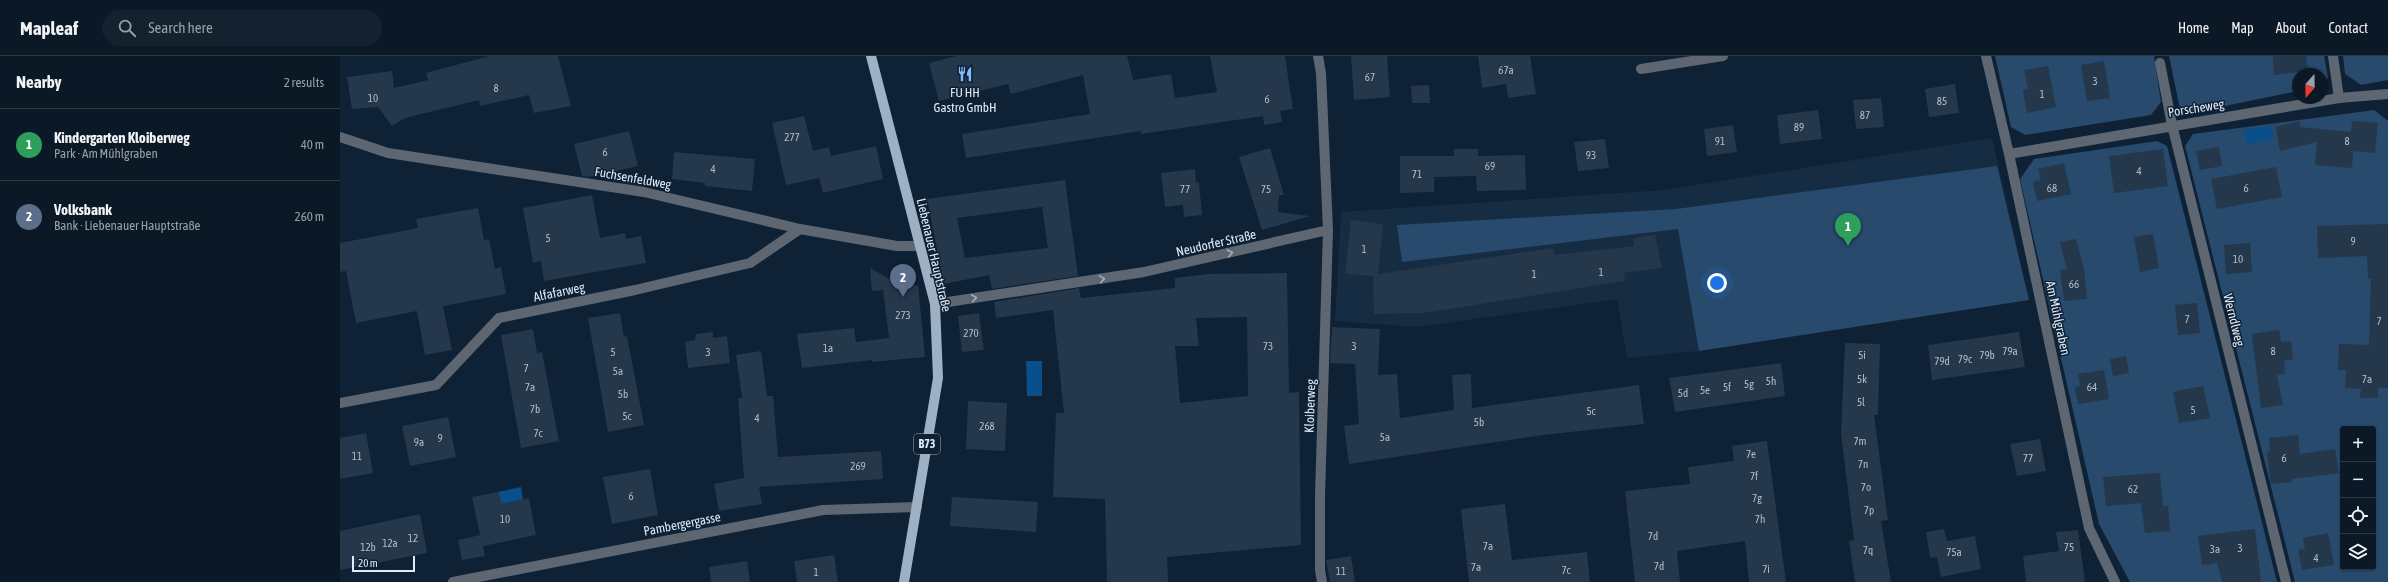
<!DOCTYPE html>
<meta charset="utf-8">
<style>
:root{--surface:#0b1927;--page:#14222f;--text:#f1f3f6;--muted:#9aa0a7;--line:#2b3844;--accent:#82bcfa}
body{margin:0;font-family:"Asap Condensed",sans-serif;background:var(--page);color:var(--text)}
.controls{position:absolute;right:12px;bottom:12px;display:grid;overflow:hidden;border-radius:4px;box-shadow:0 1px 3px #0004}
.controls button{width:36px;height:36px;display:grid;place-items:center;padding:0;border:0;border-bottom:1px solid var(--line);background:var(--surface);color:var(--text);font:20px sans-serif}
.compass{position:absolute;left:1952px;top:12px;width:36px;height:36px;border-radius:50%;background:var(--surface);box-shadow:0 1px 3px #0004;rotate:200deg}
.scale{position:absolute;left:12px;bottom:10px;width:63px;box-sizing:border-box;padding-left:4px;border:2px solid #dfebf8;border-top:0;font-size:11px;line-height:14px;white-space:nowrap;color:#dfebf8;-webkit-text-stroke:3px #0f2134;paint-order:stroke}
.you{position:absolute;left:1377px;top:227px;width:14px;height:14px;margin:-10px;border:3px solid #fff;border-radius:50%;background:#1a73e8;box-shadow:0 0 0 6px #1a73e833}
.badge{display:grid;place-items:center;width:26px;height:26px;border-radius:50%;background:var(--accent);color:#fff;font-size:13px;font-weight:700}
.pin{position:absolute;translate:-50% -33px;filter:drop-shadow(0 1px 2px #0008)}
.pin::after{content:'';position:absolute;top:21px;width:14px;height:12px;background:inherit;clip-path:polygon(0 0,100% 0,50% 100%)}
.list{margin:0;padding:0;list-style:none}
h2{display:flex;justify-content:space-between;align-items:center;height:52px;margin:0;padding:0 16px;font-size:17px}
h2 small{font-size:13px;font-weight:400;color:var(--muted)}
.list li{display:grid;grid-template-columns:26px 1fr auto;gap:12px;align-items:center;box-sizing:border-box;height:72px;padding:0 16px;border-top:1px solid var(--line)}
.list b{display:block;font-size:15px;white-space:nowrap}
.list p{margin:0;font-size:13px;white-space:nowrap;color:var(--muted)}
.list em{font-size:13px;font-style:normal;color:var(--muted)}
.icon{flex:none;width:22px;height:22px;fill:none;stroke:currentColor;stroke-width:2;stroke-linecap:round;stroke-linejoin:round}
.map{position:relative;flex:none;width:2048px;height:526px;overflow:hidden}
header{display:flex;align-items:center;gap:24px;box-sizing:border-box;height:56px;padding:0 20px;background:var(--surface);border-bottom:1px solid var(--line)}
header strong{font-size:19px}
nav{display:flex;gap:22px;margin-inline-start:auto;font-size:14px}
.search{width:280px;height:36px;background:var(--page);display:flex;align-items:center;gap:10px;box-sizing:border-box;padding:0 14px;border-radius:22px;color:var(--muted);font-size:15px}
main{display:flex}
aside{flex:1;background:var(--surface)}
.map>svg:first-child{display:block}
</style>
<header>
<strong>Mapleaf</strong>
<div class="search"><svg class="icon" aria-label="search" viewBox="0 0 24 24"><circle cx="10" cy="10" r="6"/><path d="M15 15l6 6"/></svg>Search here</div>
<nav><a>Home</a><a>Map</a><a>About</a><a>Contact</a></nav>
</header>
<main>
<aside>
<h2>Nearby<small>2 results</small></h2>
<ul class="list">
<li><span class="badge" style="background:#2e9e5b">1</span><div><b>Kindergarten Kloiberweg</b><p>Park · Am Mühlgraben</p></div><em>40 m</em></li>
<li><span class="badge" style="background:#5c6f8a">2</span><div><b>Volksbank</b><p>Bank · Liebenauer Hauptstraße</p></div><em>260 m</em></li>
</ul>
</aside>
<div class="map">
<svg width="2048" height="526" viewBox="0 0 2048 526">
<rect width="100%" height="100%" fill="#0f2134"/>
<!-- built -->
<path fill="#152c43" d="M1652,82L1689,244L1359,295L1287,302L1277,243L1079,271L995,265L1001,156L1324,134Z"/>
<!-- green -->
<path fill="#274a6d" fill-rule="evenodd" d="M1655,0H1814L1821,46L1811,59L1685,79L1671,71Z
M1829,0H1984L1988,22L1982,28V18H1958V35L1846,58L1840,53Z
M2003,0H2048V24L2021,29L2005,18Z
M2034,54L2048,65V526H1955L1845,90L1853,78ZM2003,373H2033V511H2003Z
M1817,85L1827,90L1937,526H1790L1759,468L1680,123L1694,103Z
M1657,110L1689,244L1359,295L1338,173L1062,206L1057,169L1336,153Z"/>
<!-- water -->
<path fill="#084f8b" d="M1931,70L1933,84L1907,88L1904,74Z
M686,305H702V340H687Z
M181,431L183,444L161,448L158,436Z"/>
<!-- building -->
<path fill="#24374b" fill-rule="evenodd" d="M149,0H218L231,50L194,57L189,39L140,50L139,44L65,62L52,70L38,51L12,53L7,21L52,15L54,32L88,24L86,17Z
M617,0H787L793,24L831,18L835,42L877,36L870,0H945L953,53L940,55L942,66L924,69L923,60L801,78V75L626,102L622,78L750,58L743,19L671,38L668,28L599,45L589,7Z
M1011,0H1047L1050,41L1014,44Z
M1138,0H1190L1196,38L1168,42L1166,28L1142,32Z
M1933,0H1966L1968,15L1934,19Z
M1764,5L1770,42L1747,45L1741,9Z
M1708,10L1716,51L1687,57L1683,34L1688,33L1684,14Z
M1615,28L1619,57L1589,61L1585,33Z
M1089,29L1090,47H1072L1071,30Z
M1541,42L1544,71L1516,73L1513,44Z
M1478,54L1482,83L1440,88L1437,59Z
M464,60L473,95L489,91L491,100L536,90L543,123L483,137L479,122L446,129L432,67Z
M1960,65V71L2011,76L2012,65L2038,67L2035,97L2013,95L2012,112L1975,109L1977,86L1940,95L1936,71Z
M1393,69L1397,96L1367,100L1364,73Z
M289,75L298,110L248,121L242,120L234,88Z
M1265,83L1269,112L1238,115L1234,86Z
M1879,91L1882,110L1860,114L1856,95Z
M930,92L944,139H939L938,156L970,160L922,174L899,101Z
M1114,93H1138V100L1185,99L1186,134L1137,135L1136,120L1094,121V136L1060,137V100H1114Z
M1823,93L1828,130L1774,137L1769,100Z
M334,96L415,103L412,135L365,130V127L332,123Z
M1724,107L1731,138L1697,145L1693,126L1701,124L1698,113Z
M1936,111L1942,141L1877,153L1871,123Z
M855,113L856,127L859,126L862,159L844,161L843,149L825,151L821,117Z
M725,124L738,220L652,233L649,219L604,228L587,143ZM702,151L708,192L625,202L617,162Z
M252,139L260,182L285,177L286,183L301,180L306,207L204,225L201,205L193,207L183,152Z
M138,152L144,184L149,183L155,213L161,211L166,238L103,250L112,294L85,299L77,255L16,267L6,215L0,216V187L78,172L76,163Z
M1011,164L1043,168L1038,218L1213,192L1215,199L1294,190L1293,182L1315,179L1322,212L1284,217L1285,225L1084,257L1034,258L1033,220L1005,218Z
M2048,168V332H2038V342H2020L2021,333L2005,332L2006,314H1998L1999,288L2029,289L2031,223H2028L2027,200L1978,202L1977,170Z
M1813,178L1819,212L1800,216L1794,181Z
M1736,183L1744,214L1747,243L1724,245L1720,214L1727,213L1720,186Z
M1910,187L1912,216L1886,218L1884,189Z
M530,212L563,230L578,229L585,301L532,306V304L462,312L457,278L514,272L516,286L549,282L543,234L532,235Z
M947,217L949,337L959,336L961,489L827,501L828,526H767L765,443L713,441L716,357H724L713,254L656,262L654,246L739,232L741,242L835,232V222L868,218ZM907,261L908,340L840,347L835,290H859L856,262Z
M1857,247L1860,277L1838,279L1835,249Z
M280,257L284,281L287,280L304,369L268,376L248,262Z
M639,257L644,294L622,296L618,260Z
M992,271L1040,273L1038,319L1057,318L1060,362L1114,354L1112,319L1131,318L1132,352L1299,329L1304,368L1203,379L1009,408L1004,370L1019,368L1015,308L990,307Z
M193,273L197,297L202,296L219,385L181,392L161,279Z
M1939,274L1941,286L1951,285L1953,303L1944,305L1945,318L1937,319L1943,349L1921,352L1912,278Z
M373,276V282L387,280L390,307L348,312L345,286L355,284L356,278Z
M1679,276L1685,311L1592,324L1588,289Z
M1505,287L1540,288L1538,359H1534L1548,464L1541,465L1551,526H1515L1509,485L1514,484L1501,377Z
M421,295L427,340H433L438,401L541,395L543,423L419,431L422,448L379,455L374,428L404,422L398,342H402L396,299Z
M1786,300L1789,317L1773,320L1770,303Z
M1441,307L1445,340L1335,356L1329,322Z
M1764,314L1769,343L1738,348L1735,331L1740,330L1738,318Z
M1863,330L1870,362L1839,367L1833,336Z
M628,345L667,347L665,395L626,393Z
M108,361L116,401L70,410L62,370Z
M26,377L33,417L0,423V382Z
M1958,379L1960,398L1995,393L1999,417L1952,423V426L1931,428L1927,396L1930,395L1929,382Z
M1700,383L1706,415L1677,420L1670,388Z
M1427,385L1446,526H1409L1405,485L1337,495L1340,526H1295L1285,435L1350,428L1348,411L1394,405L1392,390Z
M310,413L318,459L272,468L263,421Z
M1820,417L1823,450H1828L1830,475L1805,477L1801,447L1766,450L1763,421Z
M158,436L161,448L189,442L196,479L143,490L145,500L122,504L118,484L140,479L132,441Z
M612,441L698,446L696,476L610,470Z
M1165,448L1172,504L1247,496L1250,526H1129L1121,453Z
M80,458L87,497L0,514V475Z
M1604,473L1607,485L1635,480L1641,513L1601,521L1597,501L1590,502L1586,476Z
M1915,473L1921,526H1882L1877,507L1862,509L1858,480Z
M1738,474L1745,526H1686L1683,500L1719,495L1716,476Z
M1988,477L1994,509L1962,514L1958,494L1965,493L1963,482Z
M494,499L498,526H457L454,505Z
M1011,500L1015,526H990L986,504Z
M407,505L410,526H371L369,511Z"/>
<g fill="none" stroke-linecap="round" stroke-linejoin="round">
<!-- minor -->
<path stroke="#5e6771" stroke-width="10" d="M978,0L981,17L988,174L980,440V514L982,526
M1646,0L1669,98L1749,472L1775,526
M1993,0L1999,42
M1820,7L1832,69L1946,526
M1301,13L1383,0
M0,81L48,97L304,136L460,173L557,190H580
M1669,98L1999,42L2048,38
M595,248L804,216L988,174
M0,347L96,329L159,262L295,234L410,207L460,173
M113,526L483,454L577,451"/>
<!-- primary -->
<path stroke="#9db0c4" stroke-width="10" d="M531,0L595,248L598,322L564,526"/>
</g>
<!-- one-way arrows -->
<defs><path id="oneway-chevron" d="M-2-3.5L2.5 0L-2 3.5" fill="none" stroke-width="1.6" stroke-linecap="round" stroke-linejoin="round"/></defs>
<g stroke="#a5b0bb">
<use href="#oneway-chevron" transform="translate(890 197) rotate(-13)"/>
<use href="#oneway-chevron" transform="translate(762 223) rotate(-9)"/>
<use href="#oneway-chevron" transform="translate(634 242) rotate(-9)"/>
</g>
<!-- icons -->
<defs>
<symbol id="restaurant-bare" viewBox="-9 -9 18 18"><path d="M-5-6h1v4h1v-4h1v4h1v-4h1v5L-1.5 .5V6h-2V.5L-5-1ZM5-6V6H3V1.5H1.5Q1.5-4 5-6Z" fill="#82bcfa" stroke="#0f2134" stroke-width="2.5" paint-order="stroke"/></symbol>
</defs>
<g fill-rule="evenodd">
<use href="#restaurant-bare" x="614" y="7" width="22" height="22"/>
</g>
<g text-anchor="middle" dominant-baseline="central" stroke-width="3" stroke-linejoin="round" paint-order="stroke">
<!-- number labels -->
<g font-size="11" fill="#b0becd">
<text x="1166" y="14">67a</text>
<text x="1030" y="21">67</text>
<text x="1755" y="25">3</text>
<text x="156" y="32">8</text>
<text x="1702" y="38">1</text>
<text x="33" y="42">10</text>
<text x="927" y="43">6</text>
<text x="1602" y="45">85</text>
<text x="1525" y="59">87</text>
<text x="1459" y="71">89</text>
<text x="452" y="81">277</text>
<text x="1380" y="85">91</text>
<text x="2007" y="85">8</text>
<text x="265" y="96">6</text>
<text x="1251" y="99">93</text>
<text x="1150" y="110">69</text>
<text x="373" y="113">4</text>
<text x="1799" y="115">4</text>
<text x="1077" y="118">71</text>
<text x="1712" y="132">68</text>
<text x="1906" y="132">6</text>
<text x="845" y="133">77</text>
<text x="926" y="133">75</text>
<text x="208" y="182">5</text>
<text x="2013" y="185">9</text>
<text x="1024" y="193">1</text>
<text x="1898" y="203">10</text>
<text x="1261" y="216">1</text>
<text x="1194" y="218">1</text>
<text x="1734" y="228">66</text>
<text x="563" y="259">273</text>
<text x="1847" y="263">7</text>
<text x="2039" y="265">7</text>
<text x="631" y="277">270</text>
<text x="928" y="290">73</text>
<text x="1014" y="290">3</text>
<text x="488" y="292">1a</text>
<text x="1670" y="295">79a</text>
<text x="1933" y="295">8</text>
<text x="273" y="296">5</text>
<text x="368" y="296">3</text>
<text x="1522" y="299">5i</text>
<text x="1647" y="299">79b</text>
<text x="1625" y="303">79c</text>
<text x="1602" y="305">79d</text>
<text x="186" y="312">7</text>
<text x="278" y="315">5a</text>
<text x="1522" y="323">5k</text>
<text x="2027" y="323">7a</text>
<text x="1431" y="325">5h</text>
<text x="1409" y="328">5g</text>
<text x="190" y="331">7a</text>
<text x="1387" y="331">5f</text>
<text x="1752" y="331">64</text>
<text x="1365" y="334">5e</text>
<text x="1343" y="337">5d</text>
<text x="283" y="338">5b</text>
<text x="1521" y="346">5l</text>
<text x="195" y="353">7b</text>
<text x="1853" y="354">5</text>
<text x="1251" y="355">5c</text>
<text x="287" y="360">5c</text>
<text x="417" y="362">4</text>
<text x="1139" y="366">5b</text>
<text x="647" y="370">268</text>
<text x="198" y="377">7c</text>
<text x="1045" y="381">5a</text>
<text x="100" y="382">9</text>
<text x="1520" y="385">7m</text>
<text x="79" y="386">9a</text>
<text x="1411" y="398">7e</text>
<text x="17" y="400">11</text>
<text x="1688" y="402">77</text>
<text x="1944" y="402">6</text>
<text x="1523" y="408">7n</text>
<text x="518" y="410">269</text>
<text x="1414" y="420">7f</text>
<text x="1526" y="431">7o</text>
<text x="1793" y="433">62</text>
<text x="291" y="440">6</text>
<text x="1417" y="442">7g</text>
<text x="1529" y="454">7p</text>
<text x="165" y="463">10</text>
<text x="1420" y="463">7h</text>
<text x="1313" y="480">7d</text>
<text x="73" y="482">12</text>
<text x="50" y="487">12a</text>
<text x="1148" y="490">7a</text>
<text x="28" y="491">12b</text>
<text x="1729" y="491">75</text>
<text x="1900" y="492">3</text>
<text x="1875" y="493">3a</text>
<text x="1528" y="494">7q</text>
<text x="1614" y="496">75a</text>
<text x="1976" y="502">4</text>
<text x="1319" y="510">7d</text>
<text x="1136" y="511">7a</text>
<text x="1426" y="513">7i</text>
<text x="1226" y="514">7c</text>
<text x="1001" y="515">11</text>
<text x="476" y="516">1</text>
</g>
<!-- shield labels -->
<rect fill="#0f2134" stroke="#a1aebd" stroke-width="1" x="574" y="378" width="26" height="20" rx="3"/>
<g font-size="12" font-weight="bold" fill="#dfebf8">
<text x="587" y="388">B73</text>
</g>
<!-- poi labels -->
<g font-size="13" fill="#dfebf8" stroke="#0f2134">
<text x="625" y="36">FU HH<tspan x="625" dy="15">Gastro GmbH</tspan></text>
</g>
<!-- street labels -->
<g font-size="13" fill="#dfebf8" stroke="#0f2134">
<text transform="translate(1856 52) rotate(-9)">Porscheweg</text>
<text transform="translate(293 122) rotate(10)">Fuchsenfeldweg</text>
<text transform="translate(876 187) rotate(-13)">Neudorfer Straße</text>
<text transform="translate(594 199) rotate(77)">Liebenauer Hauptstraße</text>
<text transform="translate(219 236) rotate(-12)">Alfafarweg</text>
<text transform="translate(1718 262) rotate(78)">Am Mühlgraben</text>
<text transform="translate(1894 264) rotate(76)">Werndlweg</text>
<text transform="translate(970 350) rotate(-88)">Kloiberweg</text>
<text transform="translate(342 468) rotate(-11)">Pambergergasse</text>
</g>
</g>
</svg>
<div class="controls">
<button>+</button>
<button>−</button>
<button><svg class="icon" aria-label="locate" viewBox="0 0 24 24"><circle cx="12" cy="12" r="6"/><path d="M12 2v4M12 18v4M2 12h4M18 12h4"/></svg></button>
<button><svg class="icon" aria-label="layers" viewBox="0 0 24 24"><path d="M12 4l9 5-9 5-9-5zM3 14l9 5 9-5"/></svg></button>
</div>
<svg class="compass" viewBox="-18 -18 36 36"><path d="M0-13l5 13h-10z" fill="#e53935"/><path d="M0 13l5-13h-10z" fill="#9aa0a7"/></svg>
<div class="scale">20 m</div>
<div class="you"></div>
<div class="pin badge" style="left:1508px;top:190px;background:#2e9e5b">1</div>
<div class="pin badge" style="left:563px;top:241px;background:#5c6f8a">2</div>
</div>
</main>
